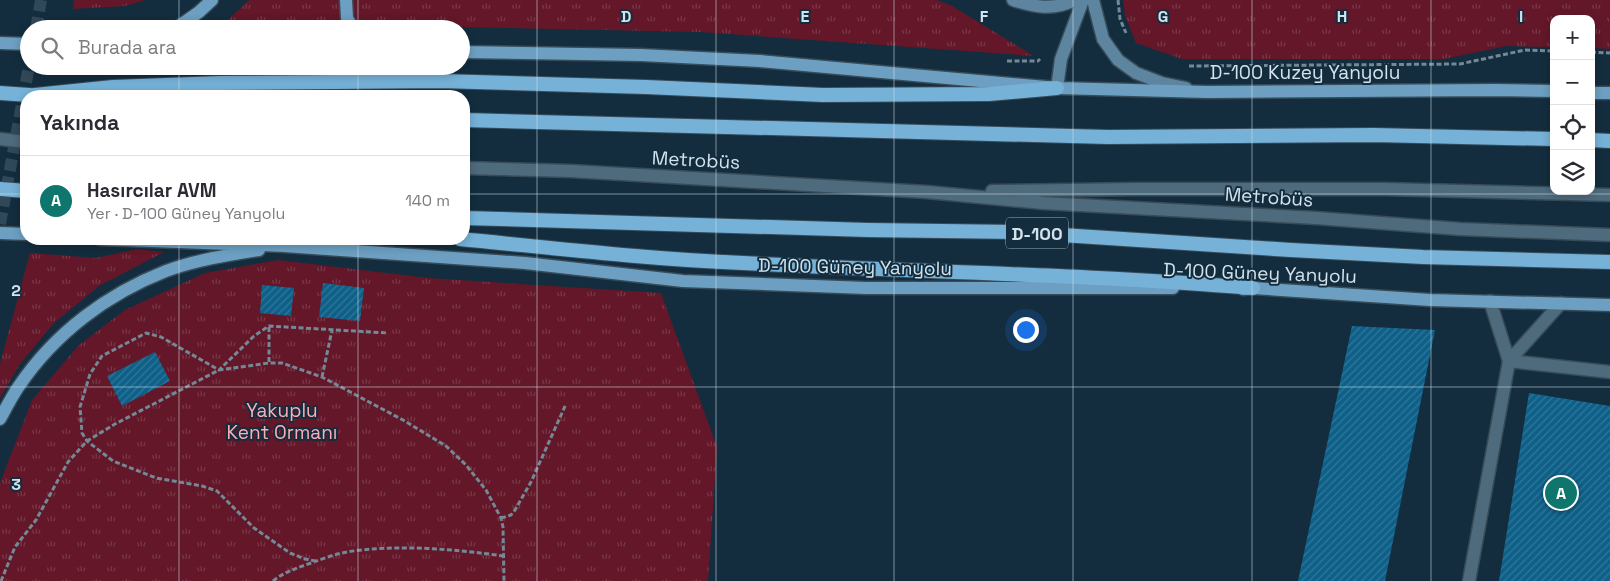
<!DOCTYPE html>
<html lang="tr">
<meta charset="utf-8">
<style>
:root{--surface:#fff;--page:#f7f7f7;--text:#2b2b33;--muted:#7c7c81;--line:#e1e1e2;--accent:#0f766e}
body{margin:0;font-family:"Space Grotesk",sans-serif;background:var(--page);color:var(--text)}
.controls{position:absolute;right:15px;top:15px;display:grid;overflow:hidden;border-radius:10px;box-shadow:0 2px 8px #0003}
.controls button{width:45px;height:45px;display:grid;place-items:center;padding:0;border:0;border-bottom:1px solid var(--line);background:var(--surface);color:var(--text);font:25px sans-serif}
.you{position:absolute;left:1025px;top:329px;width:18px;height:18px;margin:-12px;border:4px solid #fff;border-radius:50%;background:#1a73e8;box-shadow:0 0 0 8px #1a73e833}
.badge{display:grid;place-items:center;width:32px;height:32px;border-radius:50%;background:var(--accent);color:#fff;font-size:16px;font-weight:700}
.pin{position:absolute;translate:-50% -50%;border:2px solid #fff;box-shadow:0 1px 5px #0006}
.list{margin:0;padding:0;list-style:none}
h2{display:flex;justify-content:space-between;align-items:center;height:65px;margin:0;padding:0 20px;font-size:21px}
h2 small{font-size:16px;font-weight:400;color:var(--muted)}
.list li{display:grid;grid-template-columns:32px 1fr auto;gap:15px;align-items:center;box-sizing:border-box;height:90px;padding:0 20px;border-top:1px solid var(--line)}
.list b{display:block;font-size:19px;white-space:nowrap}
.list p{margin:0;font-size:16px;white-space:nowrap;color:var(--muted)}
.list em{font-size:16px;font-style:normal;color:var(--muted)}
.icon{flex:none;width:28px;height:28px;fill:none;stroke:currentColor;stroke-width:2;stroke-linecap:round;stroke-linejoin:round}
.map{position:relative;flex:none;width:1610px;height:581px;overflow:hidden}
.search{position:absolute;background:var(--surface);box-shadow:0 2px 8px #0003;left:20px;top:20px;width:450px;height:55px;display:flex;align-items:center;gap:12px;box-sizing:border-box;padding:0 18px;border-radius:28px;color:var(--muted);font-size:19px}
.panel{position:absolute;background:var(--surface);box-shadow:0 2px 8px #0003;left:20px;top:90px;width:450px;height:155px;border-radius:20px}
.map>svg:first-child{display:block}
</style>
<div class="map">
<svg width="1610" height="581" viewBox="0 0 1610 581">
<defs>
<pattern id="grass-tufts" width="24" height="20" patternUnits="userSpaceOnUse" patternTransform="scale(1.25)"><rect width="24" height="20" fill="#631728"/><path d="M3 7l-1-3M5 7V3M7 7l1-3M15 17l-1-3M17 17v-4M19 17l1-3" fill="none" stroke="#783948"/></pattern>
<pattern id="building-hatch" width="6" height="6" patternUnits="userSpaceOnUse" patternTransform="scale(1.25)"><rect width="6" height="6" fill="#0e6089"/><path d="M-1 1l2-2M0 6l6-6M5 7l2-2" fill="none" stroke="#30779a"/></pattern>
</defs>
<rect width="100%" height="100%" fill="#132d3e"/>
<!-- grass -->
<path fill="url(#grass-tufts)" d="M74,0H145L125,6L73,9Z
M249,0H937L952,6L1034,56L701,32L226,22Z
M1123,0H1610V49L1591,48V19H1554V47L1506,46L1444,59H1182L1136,43L1125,16Z
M137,249L164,252L99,286L54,323L20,364L0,398V364L30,253L96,258Z
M278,260L428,278L661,293L717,447L708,581H0V483L32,400L79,345L125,310L205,273Z"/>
<!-- building -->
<path fill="url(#building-hatch)" d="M323,283L364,288L360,321L319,317Z
M262,285L294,288L291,316L260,313Z
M1352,326L1435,330L1385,581H1298Z
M155,352L170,381L122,406L107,376Z
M1529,393L1610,406V581H1499Z"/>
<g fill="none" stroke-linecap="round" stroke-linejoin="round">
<!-- primary-tunnel -->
<path stroke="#304858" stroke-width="12" stroke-dasharray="12 6" stroke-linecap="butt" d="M36,29L41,0
M0,224L29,66"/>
<defs>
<path id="service" d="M0,139L26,142
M464,168L571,171L927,192L1043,203L1316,218L1460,229L1610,235
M992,191L1136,189H1385L1610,195
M1509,361L1610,372
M1509,361L1561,303
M1469,581L1509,361L1490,301"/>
<path id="secondary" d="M1013,0C1034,7 1054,11 1074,0
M1093,0L1103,39L1118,60L1136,73L1162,83L1186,88
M1057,88L1061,59L1083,0"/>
<path id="primary" d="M346,0L347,18L353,29
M175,29L199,12L212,0
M0,43L29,44
M461,52L641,55L760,61L1057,88L1208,92L1495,90L1554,91
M1591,93H1610
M0,233L26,234
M100,239L284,246L525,263L683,281L866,288H1173
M1243,289L1253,288L1430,300L1610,305
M0,419C6,408 12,396 19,386C55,333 107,294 166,271C196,260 228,255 259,250"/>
<path id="trunk" d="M0,93L43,96
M35,95L113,87L220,83L440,81L646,87L823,95L989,94L1057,88
M464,120L1108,137L1374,135L1554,139
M1591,140L1610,141
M0,189L26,191
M464,218L868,230L1016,232L1291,250L1423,257L1610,262
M460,239C554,248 648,259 743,263C913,272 1083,274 1253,288"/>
</defs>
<!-- service casing -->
<use href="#service" stroke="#374b58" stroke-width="15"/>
<!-- secondary casing -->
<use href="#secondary" stroke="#374b58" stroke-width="15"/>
<!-- primary casing -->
<use href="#primary" stroke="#374b58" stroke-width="15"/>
<!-- trunk casing -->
<use href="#trunk" stroke="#374b58" stroke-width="16"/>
<!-- path -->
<path stroke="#748996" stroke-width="3" stroke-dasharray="5 2.5" stroke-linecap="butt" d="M1118,0L1120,19L1126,33
M215,27L273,29
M1591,52L1610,53
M1007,61H1038L1040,59
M1189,66L1460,64L1525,50L1554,51
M269,327V363
M322,377L332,330
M501,518L511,515L515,510L531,482L566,404
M316,561L305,559L290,553L254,528L217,491L202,486L156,478L113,461L87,441L82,433L80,407L90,374L102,356L146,333L161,337L219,370L254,336L269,326L388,333
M1,581L15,547L36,520L68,462L87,441L115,424L219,370L269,363H282L322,377L403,420L446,446L466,465L486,490L501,518L503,527L504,581
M273,581C284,572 297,568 311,563C322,559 335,554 347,552C395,544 455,549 503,556"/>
<!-- service -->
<use href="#service" stroke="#4e6a7d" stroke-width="12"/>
<!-- secondary -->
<use href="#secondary" stroke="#5d859f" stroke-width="12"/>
<!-- primary -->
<use href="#primary" stroke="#6c9fc1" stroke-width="12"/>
<!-- trunk -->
<use href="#trunk" stroke="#76b1d8" stroke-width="14"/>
</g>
<!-- grid -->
<path fill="none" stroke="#d3e3ed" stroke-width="1" stroke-opacity="0.55" d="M179,0V29M358,0V29M537,0V581M716,0V581M894,0V581M1073,0V581M1252,0V581M1431,0V581M179,66V96M358,66V96M0,194H26M464,194H1610M179,239V581M358,239V581M0,387H1610"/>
<g text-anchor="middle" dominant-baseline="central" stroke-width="4" stroke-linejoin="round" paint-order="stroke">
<!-- shield labels -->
<rect fill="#132d3e" stroke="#99acb8" stroke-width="1" x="1006" y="217.5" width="62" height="31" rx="4"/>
<g font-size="18" font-weight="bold" fill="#d3e3ed">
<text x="1037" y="233">D-100</text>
</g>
<!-- street labels -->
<g font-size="19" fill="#d3e3ed" stroke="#132d3e">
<text x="1305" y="72">D-100 Kuzey Yanyolu</text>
<text transform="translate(696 160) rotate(3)">Metrobüs</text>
<text transform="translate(1269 197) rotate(4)">Metrobüs</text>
<text transform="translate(855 267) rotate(1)">D-100 Güney Yanyolu</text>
<text transform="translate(1260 273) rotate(2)">D-100 Güney Yanyolu</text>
</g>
<!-- park labels -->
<g font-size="19" fill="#fbaeb6" stroke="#132d3e">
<text x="282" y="410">Yakuplu<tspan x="282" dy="22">Kent Ormanı</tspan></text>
</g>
</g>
<g font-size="16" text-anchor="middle" font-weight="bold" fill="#d3e3ed" stroke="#132d3e" stroke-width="4" stroke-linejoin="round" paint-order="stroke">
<text x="626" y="22">D</text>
<text x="805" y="22">E</text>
<text x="984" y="22">F</text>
<text x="1163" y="22">G</text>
<text x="1342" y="22">H</text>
<text x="1521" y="22">I</text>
<text x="16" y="296">2</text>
<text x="16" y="490">3</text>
</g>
</svg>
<div class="controls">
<button>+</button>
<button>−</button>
<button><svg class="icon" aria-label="locate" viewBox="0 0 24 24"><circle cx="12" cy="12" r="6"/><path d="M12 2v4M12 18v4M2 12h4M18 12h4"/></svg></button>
<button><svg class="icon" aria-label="layers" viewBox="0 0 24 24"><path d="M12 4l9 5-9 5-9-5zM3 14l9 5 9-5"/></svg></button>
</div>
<div class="you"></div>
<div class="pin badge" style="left:1561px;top:493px">A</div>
<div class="search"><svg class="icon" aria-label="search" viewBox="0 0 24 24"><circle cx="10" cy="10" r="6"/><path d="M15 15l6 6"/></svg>Burada ara</div>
<section class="panel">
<h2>Yakında<small></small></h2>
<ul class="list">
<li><span class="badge">A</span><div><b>Hasırcılar AVM</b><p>Yer · D-100 Güney Yanyolu</p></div><em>140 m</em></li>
</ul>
</section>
</div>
